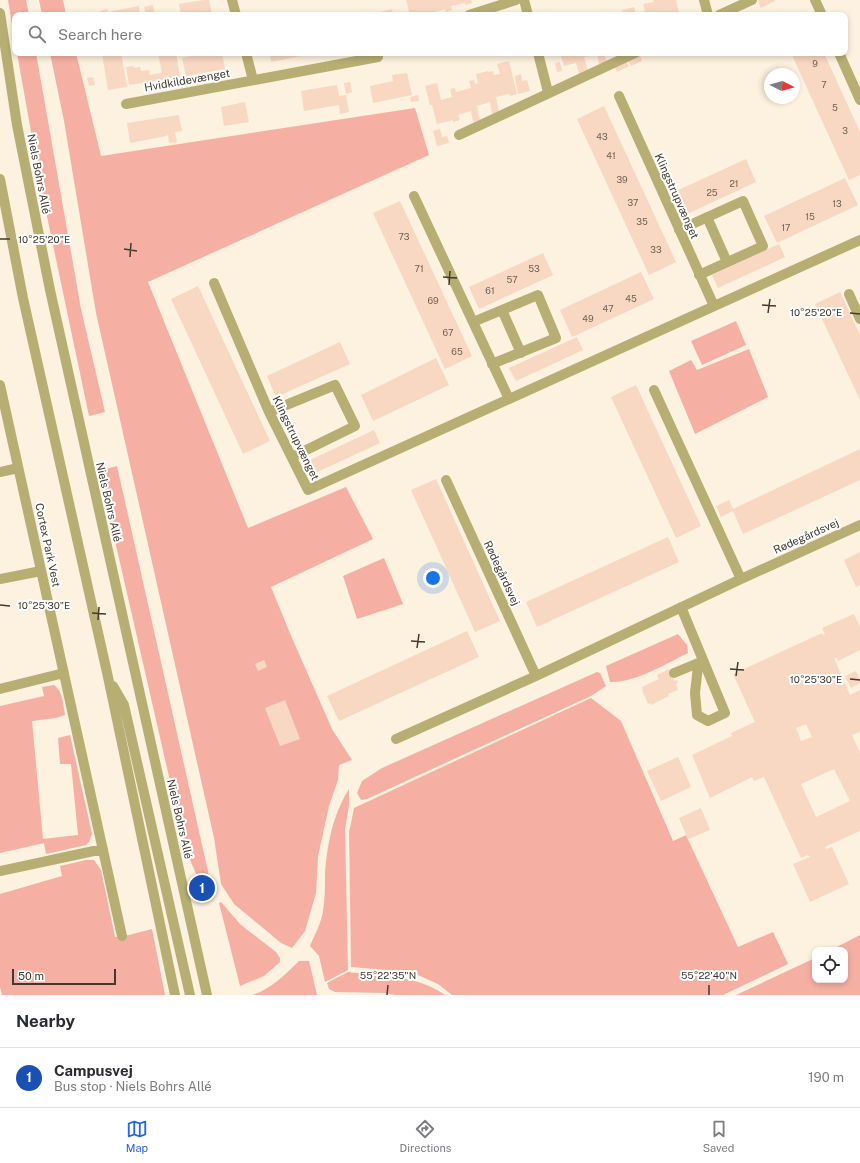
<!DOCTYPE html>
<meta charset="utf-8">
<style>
:root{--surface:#fff;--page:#f7f7f7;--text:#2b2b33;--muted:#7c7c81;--line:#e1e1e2;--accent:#2563eb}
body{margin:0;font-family:"Public Sans",sans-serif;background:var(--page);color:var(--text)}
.controls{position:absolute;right:12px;bottom:12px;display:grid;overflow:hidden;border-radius:8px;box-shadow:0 2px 6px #0003}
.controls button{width:36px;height:36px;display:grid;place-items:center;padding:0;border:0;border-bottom:1px solid var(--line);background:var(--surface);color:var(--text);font:20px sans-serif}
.compass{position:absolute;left:764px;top:68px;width:36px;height:36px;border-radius:50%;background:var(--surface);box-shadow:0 2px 6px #0003;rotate:95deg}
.scale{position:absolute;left:12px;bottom:10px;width:104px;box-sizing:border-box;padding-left:4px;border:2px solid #423a2e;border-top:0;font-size:11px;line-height:14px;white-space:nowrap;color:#423a2e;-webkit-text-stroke:3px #fff;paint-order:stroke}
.you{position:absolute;left:433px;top:578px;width:14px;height:14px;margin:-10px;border:3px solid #fff;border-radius:50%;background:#1a73e8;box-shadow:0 0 0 6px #1a73e833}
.badge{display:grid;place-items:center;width:26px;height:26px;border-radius:50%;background:var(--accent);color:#fff;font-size:13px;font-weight:700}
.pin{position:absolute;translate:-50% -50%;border:2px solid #fff;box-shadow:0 1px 4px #0006}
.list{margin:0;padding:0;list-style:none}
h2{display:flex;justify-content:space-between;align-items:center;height:52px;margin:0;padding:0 16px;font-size:17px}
h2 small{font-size:13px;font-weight:400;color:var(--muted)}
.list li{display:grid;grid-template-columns:26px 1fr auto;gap:12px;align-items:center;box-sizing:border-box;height:60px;padding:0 16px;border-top:1px solid var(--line)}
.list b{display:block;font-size:15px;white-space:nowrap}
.list p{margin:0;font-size:13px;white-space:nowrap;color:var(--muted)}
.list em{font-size:13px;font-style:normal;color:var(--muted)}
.icon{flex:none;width:22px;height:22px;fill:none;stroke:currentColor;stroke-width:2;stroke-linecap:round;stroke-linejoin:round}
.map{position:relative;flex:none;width:860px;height:995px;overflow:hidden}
.search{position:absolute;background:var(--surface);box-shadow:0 2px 6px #0003;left:12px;right:12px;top:12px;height:44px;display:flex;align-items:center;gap:10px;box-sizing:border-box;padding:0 14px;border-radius:8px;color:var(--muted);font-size:15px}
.sheet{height:112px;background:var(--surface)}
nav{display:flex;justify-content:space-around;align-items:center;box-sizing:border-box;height:56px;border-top:1px solid var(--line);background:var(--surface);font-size:11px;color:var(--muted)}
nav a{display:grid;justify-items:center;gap:2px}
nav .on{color:var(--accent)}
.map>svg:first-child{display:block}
</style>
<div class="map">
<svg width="860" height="995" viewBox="0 0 860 995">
<rect width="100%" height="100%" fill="#fdf1df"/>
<!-- green -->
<path fill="#f6b0a3" d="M8,0H26L29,15H15V43Z
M39,0H63L66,15H42Z
M17,53H36L81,309L105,412L89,416L41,188Z
M50,53H76L101,156L415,108L429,155L148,282L248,528L346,487L373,539L271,587L289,631L332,729L352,760L339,765L338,780L329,806L318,856L316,893L305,931L292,948L281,943L234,904L221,884L214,838L96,313L64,121Z
M736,321L746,345L702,365L691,341Z
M749,349L768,397L695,434L669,371L691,360L697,370Z
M117,466L209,876L198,878L186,851L99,471Z
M384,558L403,604L357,619L343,576Z
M678,634L687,645L688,653C665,664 635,683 610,682L606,666Z
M597,672L600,673L606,686L591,696L367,799L361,800L357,793L362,781L382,768Z
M54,685C63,691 63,705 65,715L56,718L32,721L43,839L78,835L71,764H60L58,738L70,735L92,834L89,842L86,845L46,854L44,843L0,853V706L44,696L42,687Z
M591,698L621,721L673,841L686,835L738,947L773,932L788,964L723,995H452L438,984L411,972L351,967L349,833L354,808Z
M349,789V805L345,830L348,970L325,982L319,956L310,946C315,934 321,924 323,911C325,899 325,887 325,874C327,845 333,814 349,789Z
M86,860H94L101,870L115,937L129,935L152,929L165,995H2L0,987V894L62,876L60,866Z
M221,902L241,925L276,952L280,958V962L264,976L240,986L219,903Z
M860,935V995H736L815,958V980H845V950H831Z
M299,961H309L317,995H253C272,988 285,975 299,961Z
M348,972C380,976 417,975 445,995H395L385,993L335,992L329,989L327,983Z"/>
<!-- building -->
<path fill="#f8d7c3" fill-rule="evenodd" d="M204,0H209L212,15H181L179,4Z
M406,0H471L472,3L465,5V3L451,6L452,10L446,12L445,9L432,13L433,15H410Z
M653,0H676L679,13L683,12L684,15H624L622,10L634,7L636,14L645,11L643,4L654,2Z
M759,0H775V1L761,8L758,1Z
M153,5L155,15H146L144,7Z
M139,6L140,15H101L100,11L107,9L108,12Z
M392,9L393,15H376V14L380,13V12Z
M102,53H121L127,87L108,90Z
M158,53H176L180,77L129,85L126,67L133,66L134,68L140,67L141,71L149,70L150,75L162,73Z
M203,53H222L225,69L186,76L182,58L203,54Z
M270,53H300L301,56L271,62Z
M560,53H604L607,63L599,65L597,54L584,57L588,72L579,74L576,63L564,66Z
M791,53H824L860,132V175L849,180Z
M640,55L642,61L631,66L628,61Z
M509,61L517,94L510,96L509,94L496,97L499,112L492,114L490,102L477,106L480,120L473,122L471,111L458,115L460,120L453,122V120L437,124L432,105H430L425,86L437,83L441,100L452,97L450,89L455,88L456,92L471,88L469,81L474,80L475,84L478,83L476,74L488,71V72L493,71L494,75L500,74L497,64Z
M626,61L629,66L617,72L615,67Z
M560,62L562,71L557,72L555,63Z
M407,73L412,95L373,103L370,86L393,81L392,75Z
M521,74L522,81L527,80L530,91L518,94L515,76Z
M93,77L95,85L89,86L87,78Z
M350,82L352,92L346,94L344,83Z
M337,85L339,96L346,95L349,112L340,114L339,105L304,111L301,91Z
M418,95L419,101L411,102L410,97Z
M245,102L249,122L224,126L221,107Z
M604,106L676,262L649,275L577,119Z
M179,115L182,131L175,132L177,142L169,143L168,135L166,136L130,143L127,123Z
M440,129L442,137L447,136L449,143L437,146L433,131Z
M746,159L756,182L683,216L672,193Z
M845,178L858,205L777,243L764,216Z
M400,201L472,356L445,369L373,213Z
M779,244L785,257L718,288L712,275Z
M543,253L553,275L479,309L469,287Z
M641,272L654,299L572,337L560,310Z
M198,286L270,441L243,454L171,299Z
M840,292L860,335V400L815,304Z
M577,337L583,350L516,381L509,368Z
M340,342L350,364L276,397L267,376Z
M436,358L449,385L373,421L361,395Z
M636,385L701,526L676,538L611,397Z
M374,430L380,443L313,474L308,461Z
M860,449V480L743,534L733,511L721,517L716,506L729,500L733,509Z
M436,479L500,621L475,632L411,490Z
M668,537L679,562L537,627L526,602Z
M860,552V585L856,587L844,560Z
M854,614L860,627V650L838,661L837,658H834L850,695L860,690V732L852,735L860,753V831L825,847L826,849L832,847L849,884L810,902L793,864L810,857L808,855L801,858L764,777L754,781L752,777L710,798L692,755L732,736L731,733L755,722L733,674L822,633L823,635L825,634L822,628ZM806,724L812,737L801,741L796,728ZM834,769L850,801L816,817L801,784Z
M467,631L479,657L339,721L327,696Z
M264,660L267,667L258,671L255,664Z
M669,669L674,681L677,680L678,683L676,684L678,690L668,694L669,696L651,705L650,703L648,704L642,690L643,689L642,687L659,679L657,675Z
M856,671L860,680V683L851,688L845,676Z
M285,700L300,739L280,746L265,708Z
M678,757L691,787L661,801L647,771Z
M701,808L710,830L688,839L679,818Z"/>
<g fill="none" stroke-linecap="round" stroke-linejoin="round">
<!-- minor -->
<path stroke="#b7ae73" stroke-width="10" d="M232,0L236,15
M524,0L528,15
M704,0L708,15
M815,0L822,15
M0,13L17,125L50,290L207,995
M469,15L516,0
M719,15L752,0
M246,53L253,80
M538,53L548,92
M839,53L860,100
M619,96L714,306
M126,104L378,57
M459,135L635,53
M0,179L23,298L108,677L175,995
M414,196L509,399
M707,217L727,262
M679,230L743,201L763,246L699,275
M214,283L269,412L308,490L860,240
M849,294L860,319
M502,310L521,353
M473,322L538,295L556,338L492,364
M0,385L122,936
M654,390L741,579
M269,412L335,385L355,426L292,457
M0,472L18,468
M446,480L536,676
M0,579L41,571
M681,607L725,713L708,721L697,715L695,693L698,666L703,661
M674,673L703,661
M113,686L124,705L190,995
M0,689L64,673
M396,739L536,676L741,579L860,525
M0,871L103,849"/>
</g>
<!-- ticks -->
<path fill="none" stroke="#423a2e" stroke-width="1.5" d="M0,239H10M124,249L137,251M130,257L131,243M443,277L457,278M449,285L450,271M762,305L776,306M768,313L770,299M850,313L860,314M0,605L10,606M92,613L106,614M98,620L99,607M411,641L425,642M417,648L419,634M730,669L744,670M736,676L738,662M850,679L860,680M387,995L388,985M709,995V985"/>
<g text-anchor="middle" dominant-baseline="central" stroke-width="4" stroke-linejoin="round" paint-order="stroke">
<!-- number labels -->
<g font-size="9" fill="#706153">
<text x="815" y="63">9</text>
<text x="824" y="84">7</text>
<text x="835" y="107">5</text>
<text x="845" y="130">3</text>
<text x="602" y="136">43</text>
<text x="611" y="155">41</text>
<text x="622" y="179">39</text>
<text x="734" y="183">21</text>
<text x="712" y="192">25</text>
<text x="633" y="202">37</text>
<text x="837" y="203">13</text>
<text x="810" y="216">15</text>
<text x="642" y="221">35</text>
<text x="786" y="227">17</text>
<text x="404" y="236">73</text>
<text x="656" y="249">33</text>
<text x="419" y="268">71</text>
<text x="534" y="268">53</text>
<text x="512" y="279">57</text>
<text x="490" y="290">61</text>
<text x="631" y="298">45</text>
<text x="433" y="300">69</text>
<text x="608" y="308">47</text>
<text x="588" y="318">49</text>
<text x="448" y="332">67</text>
<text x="457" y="351">65</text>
</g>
<!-- street labels -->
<g font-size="11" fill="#423a2e" stroke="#fff">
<text transform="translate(187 80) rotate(-10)">Hvidkildevænget</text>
<text transform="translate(39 174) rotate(79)">Niels Bohrs Allé</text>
<text transform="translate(677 196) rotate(66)">Klingstrupvænget</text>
<text transform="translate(296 438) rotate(64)">Klingstrupvænget</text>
<text transform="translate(109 502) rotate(77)">Niels Bohrs Allé</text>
<text transform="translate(806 536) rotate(-24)">Rødegårdsvej</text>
<text transform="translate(48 545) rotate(78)">Cortex Park Vest</text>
<text transform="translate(502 573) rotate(65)">Rødegårdsvej</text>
<text transform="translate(180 819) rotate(77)">Niels Bohrs Allé</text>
</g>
</g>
<g font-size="10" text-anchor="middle" fill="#423a2e" stroke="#fff" stroke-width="4" stroke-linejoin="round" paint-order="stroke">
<text x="44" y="243">10°25'20"E</text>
<text x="816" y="316">10°25'20"E</text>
<text x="44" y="609">10°25'30"E</text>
<text x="816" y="683">10°25'30"E</text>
<text x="388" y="979">55°22'35"N</text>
<text x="709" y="979">55°22'40"N</text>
</g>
</svg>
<div class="controls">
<button><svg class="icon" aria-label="locate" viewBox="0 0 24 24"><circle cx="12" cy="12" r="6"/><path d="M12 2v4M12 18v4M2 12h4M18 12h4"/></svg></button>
</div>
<svg class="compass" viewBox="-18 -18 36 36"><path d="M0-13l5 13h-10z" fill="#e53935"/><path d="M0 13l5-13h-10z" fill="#7c7c81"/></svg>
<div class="scale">50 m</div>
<div class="you"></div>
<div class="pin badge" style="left:202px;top:888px;background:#1a4fb4">1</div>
<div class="search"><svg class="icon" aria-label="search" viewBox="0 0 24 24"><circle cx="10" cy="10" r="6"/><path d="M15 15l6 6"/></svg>Search here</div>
</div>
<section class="sheet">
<h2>Nearby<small></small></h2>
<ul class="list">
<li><span class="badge" style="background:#1a4fb4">1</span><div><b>Campusvej</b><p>Bus stop · Niels Bohrs Allé</p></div><em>190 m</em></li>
</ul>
</section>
<nav>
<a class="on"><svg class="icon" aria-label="map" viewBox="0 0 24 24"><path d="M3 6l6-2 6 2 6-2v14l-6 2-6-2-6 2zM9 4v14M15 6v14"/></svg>Map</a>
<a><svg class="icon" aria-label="directions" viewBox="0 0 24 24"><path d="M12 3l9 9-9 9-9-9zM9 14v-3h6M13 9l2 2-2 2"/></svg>Directions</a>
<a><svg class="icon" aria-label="saved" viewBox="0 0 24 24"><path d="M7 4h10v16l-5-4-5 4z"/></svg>Saved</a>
</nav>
